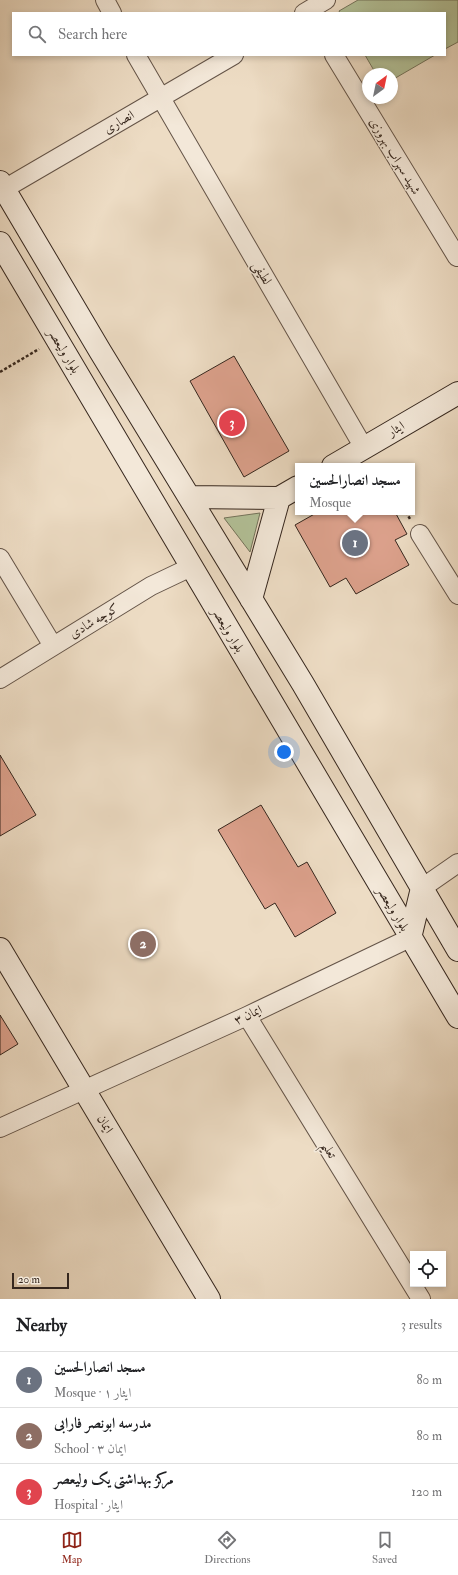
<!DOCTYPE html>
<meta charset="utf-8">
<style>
:root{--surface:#fff;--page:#f6f6f6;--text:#202124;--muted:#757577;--line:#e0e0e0;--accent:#8f2418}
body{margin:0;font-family:"IM FELL Double Pica",Amiri,serif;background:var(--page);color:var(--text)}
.controls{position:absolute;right:12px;bottom:12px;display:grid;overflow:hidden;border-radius:0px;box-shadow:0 2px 6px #0003}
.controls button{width:36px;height:36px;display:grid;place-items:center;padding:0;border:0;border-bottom:1px solid var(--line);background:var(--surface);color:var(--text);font:20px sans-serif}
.compass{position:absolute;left:362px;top:68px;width:36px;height:36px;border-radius:50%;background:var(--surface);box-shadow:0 2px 6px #0003;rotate:33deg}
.scale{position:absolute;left:12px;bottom:10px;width:57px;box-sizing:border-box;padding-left:4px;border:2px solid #36271e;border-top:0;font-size:11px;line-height:14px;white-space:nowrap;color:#36271e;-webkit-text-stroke:3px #f3e8d9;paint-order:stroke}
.you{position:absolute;left:284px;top:752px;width:14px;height:14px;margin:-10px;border:3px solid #fff;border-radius:50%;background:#1a73e8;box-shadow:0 0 0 6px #1a73e833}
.badge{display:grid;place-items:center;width:26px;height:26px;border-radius:50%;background:var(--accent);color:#fff;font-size:13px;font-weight:700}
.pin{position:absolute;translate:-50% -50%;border:2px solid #fff;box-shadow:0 1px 4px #0006}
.popup{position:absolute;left:295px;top:463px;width:120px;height:52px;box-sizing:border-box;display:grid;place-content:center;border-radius:0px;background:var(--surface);filter:drop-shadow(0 1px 3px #0005);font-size:13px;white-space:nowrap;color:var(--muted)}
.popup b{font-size:15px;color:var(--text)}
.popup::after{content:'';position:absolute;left:50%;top:100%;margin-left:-8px;border:8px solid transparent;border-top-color:var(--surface)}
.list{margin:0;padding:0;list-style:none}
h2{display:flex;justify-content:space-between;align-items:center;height:52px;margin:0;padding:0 16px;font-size:17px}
h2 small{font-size:13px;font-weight:400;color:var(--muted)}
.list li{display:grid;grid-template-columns:26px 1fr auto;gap:12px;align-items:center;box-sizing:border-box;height:56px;padding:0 16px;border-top:1px solid var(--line)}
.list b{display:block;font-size:15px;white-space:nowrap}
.list p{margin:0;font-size:13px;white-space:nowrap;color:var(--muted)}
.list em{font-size:13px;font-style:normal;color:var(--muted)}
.icon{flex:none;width:22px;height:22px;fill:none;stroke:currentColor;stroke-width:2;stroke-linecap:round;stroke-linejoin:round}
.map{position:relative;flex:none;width:458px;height:1299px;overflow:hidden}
.search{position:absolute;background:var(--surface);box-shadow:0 2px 6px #0003;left:12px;right:12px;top:12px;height:44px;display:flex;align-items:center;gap:10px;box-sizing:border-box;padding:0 14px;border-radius:0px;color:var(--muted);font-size:15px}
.sheet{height:220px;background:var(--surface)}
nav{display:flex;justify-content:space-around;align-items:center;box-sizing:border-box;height:56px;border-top:1px solid var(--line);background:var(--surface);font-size:11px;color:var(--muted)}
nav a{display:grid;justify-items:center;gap:2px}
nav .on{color:var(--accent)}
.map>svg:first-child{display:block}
</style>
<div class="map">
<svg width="458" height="1299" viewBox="0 0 458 1299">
<rect width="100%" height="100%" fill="#eddcc4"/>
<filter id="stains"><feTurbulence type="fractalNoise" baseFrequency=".005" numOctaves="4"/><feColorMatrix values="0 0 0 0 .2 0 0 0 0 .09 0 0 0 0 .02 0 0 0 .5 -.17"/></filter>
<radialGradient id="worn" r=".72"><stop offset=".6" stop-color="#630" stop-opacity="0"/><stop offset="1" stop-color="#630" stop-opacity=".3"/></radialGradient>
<!-- green -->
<path fill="#b3c299" stroke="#74745c" d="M358,0H458V42L445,49V13H340L339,11Z
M365,55H435L392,80V74H376Z
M260,513L250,552L224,518Z"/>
<!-- building -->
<path fill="#dca18c" stroke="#36271e" d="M234,356L289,451L244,477L190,381Z
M318,512H395L407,534L395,540L409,565L356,594L346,578L330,587L295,525Z
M0,755L36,815L0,836Z
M261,805L298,867L307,862L336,913L295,937L275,903L265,909L218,830Z
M0,1015L18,1044L0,1055Z"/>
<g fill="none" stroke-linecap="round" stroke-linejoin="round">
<defs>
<path id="street" d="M105,0L112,13
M304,13L326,0
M136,55L364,448
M334,55L457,257
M4,189L234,55
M420,534L458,595
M0,558L53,646
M0,679L151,586L191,567
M422,888L458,863
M247,1016L421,1299
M0,1128L247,1016L410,938"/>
<path id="secondary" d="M0,182L100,351L303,684L458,950
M0,243L458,1017
M333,466L458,393
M189,497L279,498L298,487
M251,599L279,498
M410,938L422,888
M0,949L209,1299"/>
</defs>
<!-- street casing -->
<use href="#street" stroke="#645448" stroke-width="20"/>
<!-- secondary casing -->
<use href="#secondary" stroke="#36271e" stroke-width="24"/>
<!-- path -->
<path stroke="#36271e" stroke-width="2.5" stroke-dasharray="3 2" stroke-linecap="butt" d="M0,372L39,349
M406,512L410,519"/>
<!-- street -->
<use href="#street" stroke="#f3e8d9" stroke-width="18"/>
<!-- secondary -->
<use href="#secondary" stroke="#f3e8d9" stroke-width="22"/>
</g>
<g text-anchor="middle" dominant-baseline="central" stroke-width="3" stroke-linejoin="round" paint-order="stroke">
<!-- street labels -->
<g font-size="13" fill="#36271e" stroke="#f3e8d9">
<text transform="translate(119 122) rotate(-30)">انصاری</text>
<text transform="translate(395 156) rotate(59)">شهید سهراب بهروزی</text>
<text transform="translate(262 273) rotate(60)">لطیفی</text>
<text transform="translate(64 351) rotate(59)">بلوار ولیعصر</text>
<text transform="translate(396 429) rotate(-31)">ایثار</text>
<text transform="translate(94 621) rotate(-31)">کوچه شادی</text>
<text transform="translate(228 630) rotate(59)">بلوار ولیعصر</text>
<text transform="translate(393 909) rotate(59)">بلوار ولیعصر</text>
<text transform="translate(248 1015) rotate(-25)">ایمان ۳</text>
<text transform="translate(105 1124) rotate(59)">ایمان</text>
<text transform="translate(329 1150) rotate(58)">تعلیم</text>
</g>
</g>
<rect width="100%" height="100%" filter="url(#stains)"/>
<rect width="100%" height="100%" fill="url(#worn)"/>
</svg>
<div class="controls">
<button><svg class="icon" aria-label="locate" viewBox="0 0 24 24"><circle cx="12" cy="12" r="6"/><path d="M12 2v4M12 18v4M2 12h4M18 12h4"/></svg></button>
</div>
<svg class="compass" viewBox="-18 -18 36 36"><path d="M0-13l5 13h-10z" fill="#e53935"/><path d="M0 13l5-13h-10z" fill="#757577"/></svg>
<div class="scale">20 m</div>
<div class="you"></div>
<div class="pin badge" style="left:355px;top:543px;background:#6b7280">1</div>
<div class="popup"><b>مسجد انصارالحسین</b>Mosque</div>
<div class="pin badge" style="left:143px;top:944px;background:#8d6e63">2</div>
<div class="pin badge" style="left:232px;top:423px;background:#e0444e">3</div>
<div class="search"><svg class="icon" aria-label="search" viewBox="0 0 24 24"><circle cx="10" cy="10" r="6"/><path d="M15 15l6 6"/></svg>Search here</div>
</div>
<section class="sheet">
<h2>Nearby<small>3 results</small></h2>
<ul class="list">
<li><span class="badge" style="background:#6b7280">1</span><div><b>مسجد انصارالحسین</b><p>Mosque · ایثار ۱</p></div><em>80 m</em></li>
<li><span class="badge" style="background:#8d6e63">2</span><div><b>مدرسه ابونصر فارابی</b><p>School · ایمان ۳</p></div><em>80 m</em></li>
<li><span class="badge" style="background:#e0444e">3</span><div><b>مرکز بهداشتی یک ولیعصر</b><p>Hospital · ایثار</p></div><em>120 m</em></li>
</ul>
</section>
<nav>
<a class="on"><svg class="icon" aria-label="map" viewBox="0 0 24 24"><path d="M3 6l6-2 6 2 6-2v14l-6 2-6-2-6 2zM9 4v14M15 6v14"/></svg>Map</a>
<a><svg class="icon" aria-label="directions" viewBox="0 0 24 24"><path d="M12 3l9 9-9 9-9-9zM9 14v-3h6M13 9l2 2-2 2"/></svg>Directions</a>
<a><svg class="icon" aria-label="saved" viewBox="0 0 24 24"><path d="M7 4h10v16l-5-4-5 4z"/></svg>Saved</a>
</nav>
